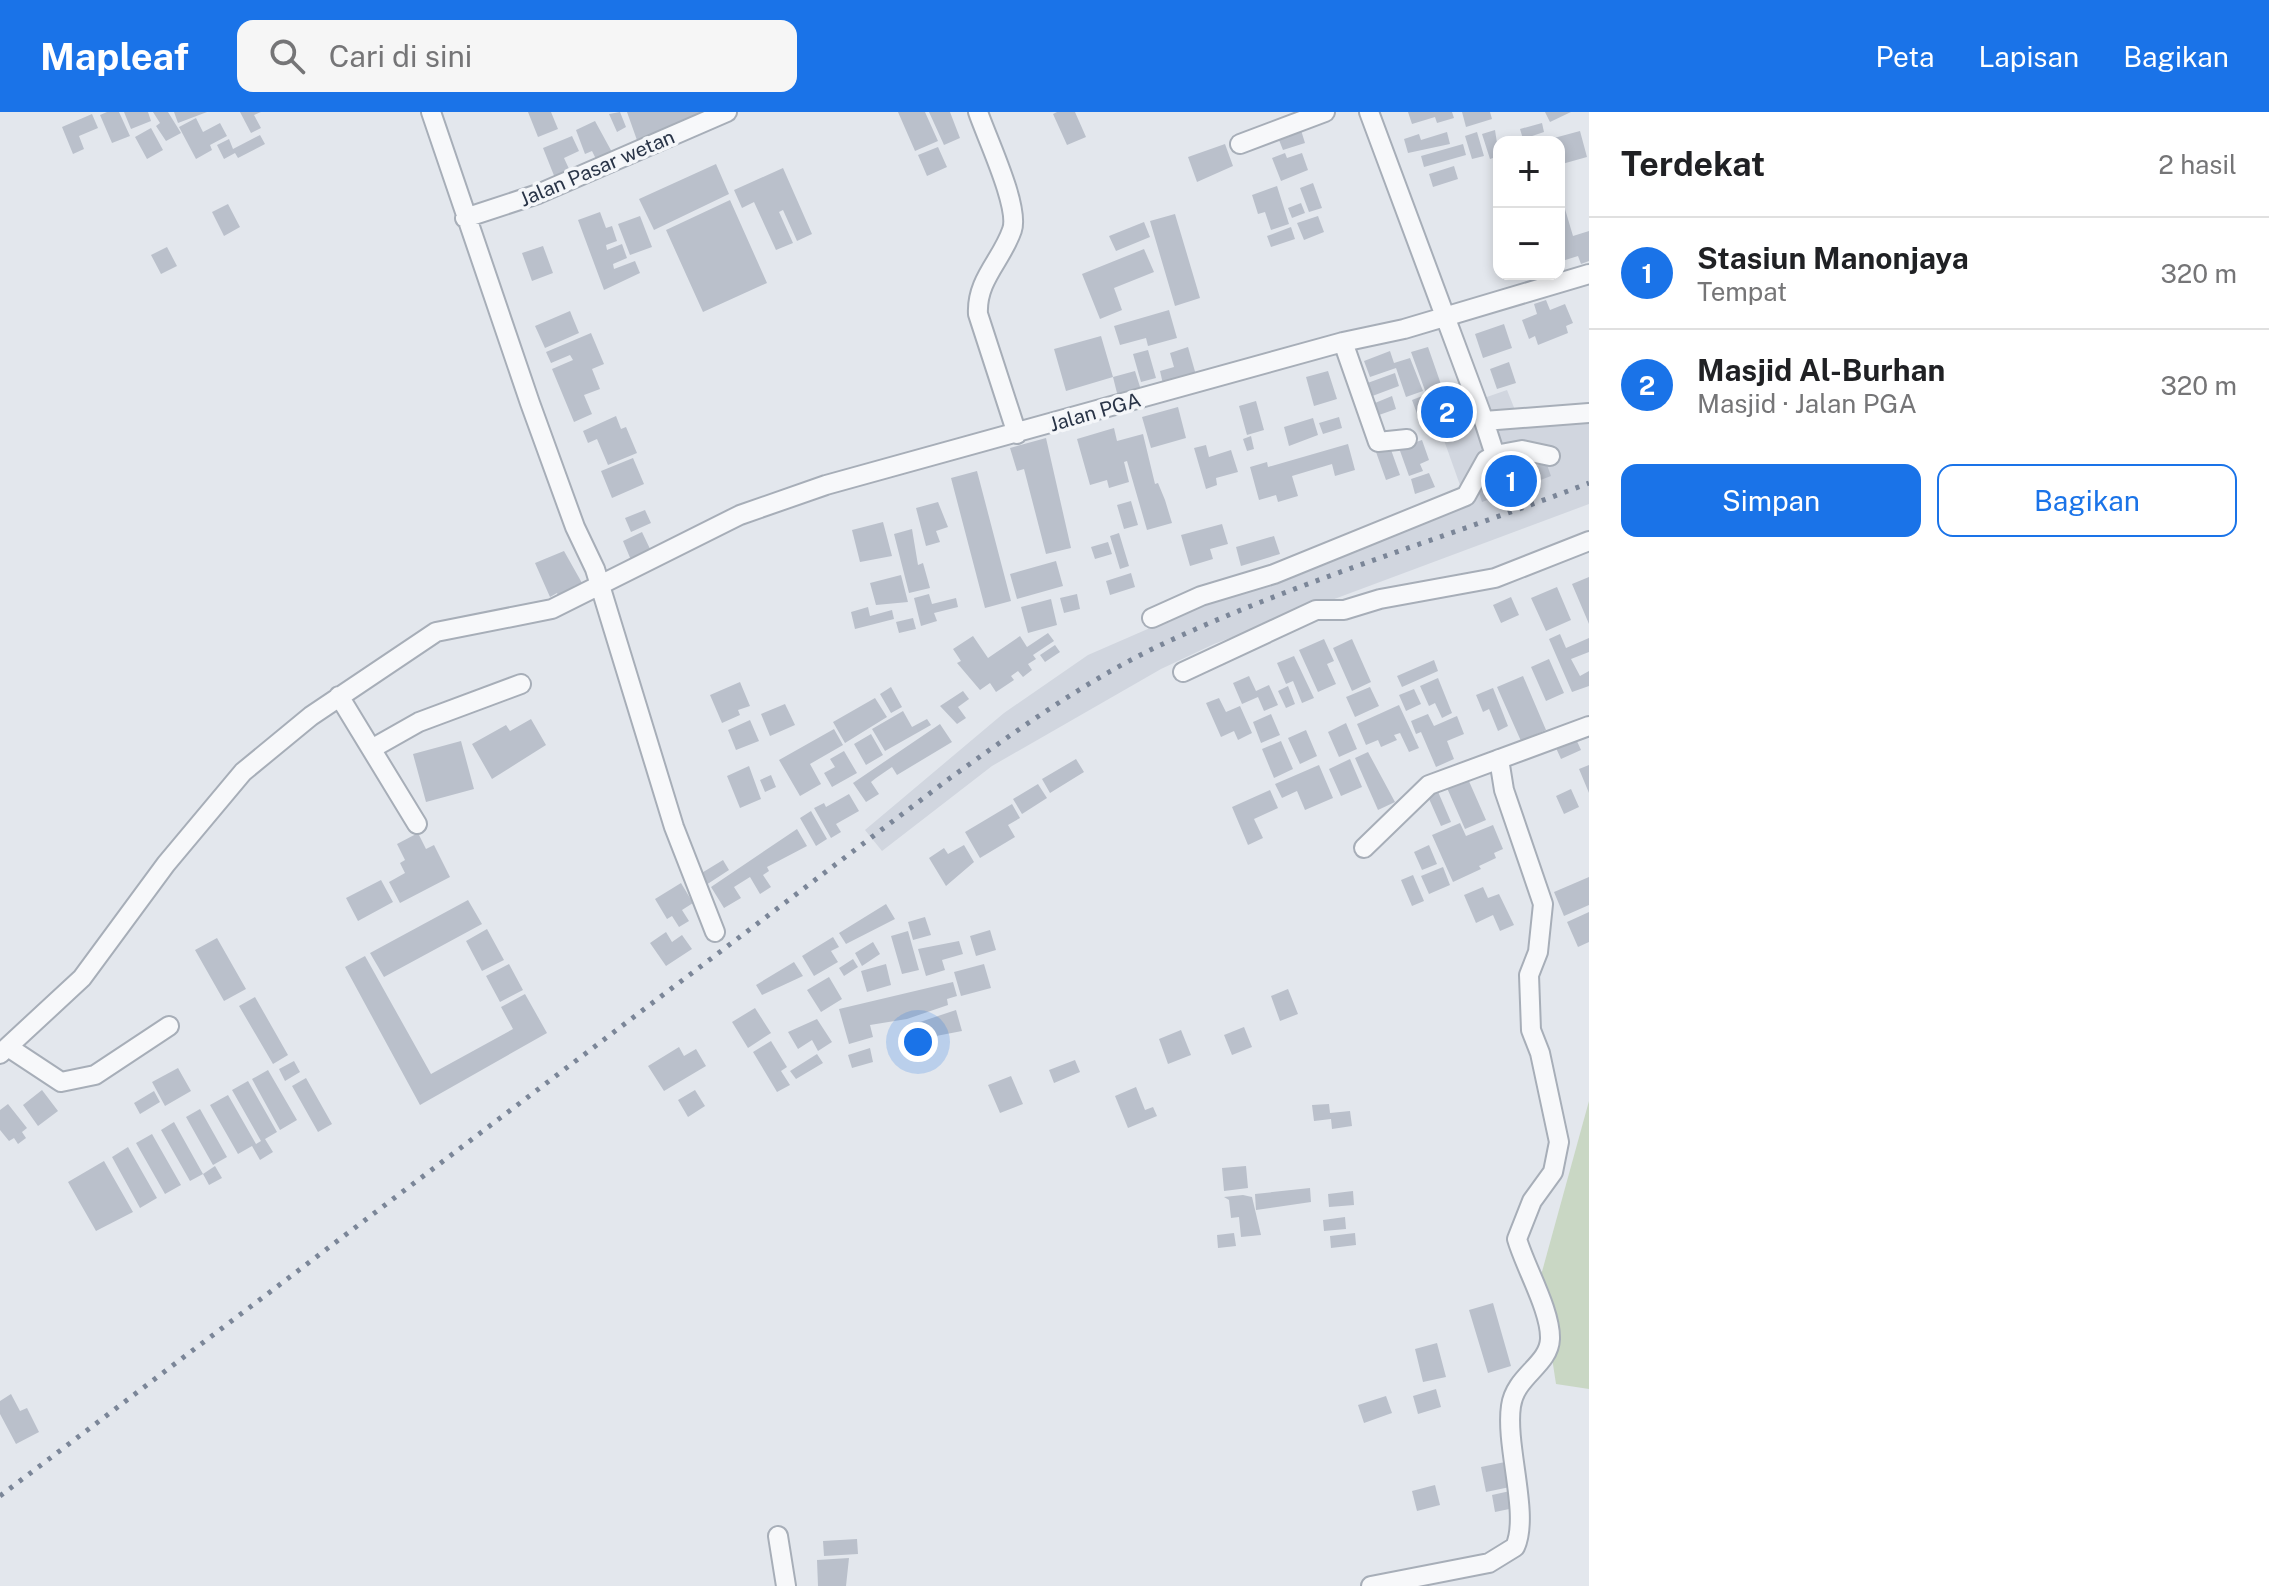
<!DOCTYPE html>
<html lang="id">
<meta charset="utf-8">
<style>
:root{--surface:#fff;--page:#f6f6f6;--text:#202124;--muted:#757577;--line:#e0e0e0;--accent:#1a73e8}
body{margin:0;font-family:"Public Sans",sans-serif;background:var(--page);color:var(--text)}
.controls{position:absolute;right:24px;top:24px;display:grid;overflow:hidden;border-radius:16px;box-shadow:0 4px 12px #0003}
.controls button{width:72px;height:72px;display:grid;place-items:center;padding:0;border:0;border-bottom:2px solid var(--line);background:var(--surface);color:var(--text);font:40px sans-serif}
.you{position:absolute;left:918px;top:930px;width:28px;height:28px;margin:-20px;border:6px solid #fff;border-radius:50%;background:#1a73e8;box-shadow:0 0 0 12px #1a73e833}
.badge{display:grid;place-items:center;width:52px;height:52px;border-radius:50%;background:var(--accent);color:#fff;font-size:26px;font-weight:700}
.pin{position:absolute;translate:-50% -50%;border:4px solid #fff;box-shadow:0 2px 8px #0006}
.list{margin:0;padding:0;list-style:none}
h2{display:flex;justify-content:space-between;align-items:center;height:104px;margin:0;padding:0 32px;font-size:34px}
h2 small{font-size:26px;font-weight:400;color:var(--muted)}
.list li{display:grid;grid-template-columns:52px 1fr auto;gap:24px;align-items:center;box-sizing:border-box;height:112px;padding:0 32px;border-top:2px solid var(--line)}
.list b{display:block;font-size:30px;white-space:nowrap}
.list p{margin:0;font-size:26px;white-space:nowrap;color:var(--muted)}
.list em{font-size:26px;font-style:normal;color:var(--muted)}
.actions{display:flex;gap:16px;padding:24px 32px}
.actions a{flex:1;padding:18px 0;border:2px solid var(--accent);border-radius:16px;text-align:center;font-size:28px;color:var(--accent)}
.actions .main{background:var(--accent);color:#fff}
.icon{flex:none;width:44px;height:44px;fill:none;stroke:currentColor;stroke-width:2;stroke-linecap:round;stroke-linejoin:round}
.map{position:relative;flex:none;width:1589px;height:1474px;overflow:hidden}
header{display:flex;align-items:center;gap:48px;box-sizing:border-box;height:112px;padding:0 40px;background:var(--accent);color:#fff}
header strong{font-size:38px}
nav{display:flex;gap:44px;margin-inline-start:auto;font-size:28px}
.search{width:560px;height:72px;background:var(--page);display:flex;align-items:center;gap:20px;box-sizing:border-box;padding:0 28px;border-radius:16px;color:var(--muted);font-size:30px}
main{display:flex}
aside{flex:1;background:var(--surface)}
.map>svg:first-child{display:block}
</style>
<header>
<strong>Mapleaf</strong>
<div class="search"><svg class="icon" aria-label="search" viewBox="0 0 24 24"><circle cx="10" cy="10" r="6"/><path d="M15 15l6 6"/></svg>Cari di sini</div>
<nav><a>Peta</a><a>Lapisan</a><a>Bagikan</a></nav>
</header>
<main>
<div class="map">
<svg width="1589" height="1474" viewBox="0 0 1589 1474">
<rect width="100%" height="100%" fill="#e3e7ed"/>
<!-- built -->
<path fill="#d1d6df" d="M1474,270L1481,287L1507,278L1521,313L1589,308V392L1214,532L1161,557L992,654L882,739L865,718L1004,601L1088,543L1235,479L1466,390L1429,286Z"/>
<!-- green -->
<path fill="#c9d7c4" d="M1589,989V1277L1556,1272L1540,1167Z"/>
<!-- building -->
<path fill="#bac0cb" d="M107,0H119L130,24L112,31L100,3Z
M124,0H148L151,9L131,17Z
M153,0H168L181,21L166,29L156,14L160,11Z
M174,0H207L178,11Z
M240,0H261L254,3L261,16L251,21Z
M528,0H551L558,17L538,25Z
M620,0L626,15L617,20L609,2Z
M627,0H702L704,6L638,31Z
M898,0H925L938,29L915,39Z
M929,0H950L960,26L944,33Z
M1057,0H1075L1086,25L1067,33L1053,2Z
M1408,0H1452L1454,6L1437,11L1435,5L1412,12Z
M1462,0H1490L1492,7L1466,15Z
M1545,0H1571L1550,10Z
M92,2L98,16L79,24L84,37L73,42L62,15Z
M196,6L203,20L220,11L227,24L210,33L212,38L196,47L179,15Z
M595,9L613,42L597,49L592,39L585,42L576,18Z
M1542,11L1544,20L1523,27L1520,17Z
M1300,15L1305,31L1283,38L1277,23Z
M151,16L163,38L147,47L135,25Z
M1495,18L1499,44L1490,47L1482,22Z
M1580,19L1587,45L1562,52L1559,30L1554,26Z
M1447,20L1450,32L1408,41L1404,27L1419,22L1421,28Z
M1477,20L1484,44L1472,47L1465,24Z
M260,23L265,32L238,46L235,41L224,47L217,33L229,27L233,37Z
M572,24L579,39L564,46L570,59L555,66L543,36Z
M1225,32L1233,54L1197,70L1188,45Z
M1463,32L1466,43L1424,55L1421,44Z
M938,35L947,55L927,64L918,43Z
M1285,41L1287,46L1302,41L1308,58L1281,69L1272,46Z
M716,52L729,82L654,118L639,87Z
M1454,54L1458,67L1433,75L1429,62Z
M783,56L812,122L797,129L783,98L779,100L793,131L776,138L754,90L742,96L734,78Z
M1313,71L1322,96L1309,100L1300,76Z
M1277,74L1289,112L1271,118L1265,100L1258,102L1252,83Z
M730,88L767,171L703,200L666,118Z
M1301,91L1305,101L1292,106L1288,96Z
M228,92L240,115L224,124L212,100Z
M1565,97L1573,124L1589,119V149L1581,152L1578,144L1559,150V99Z
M600,100L606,116L612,114L617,129L606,133L607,138L622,132L627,146L613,152L614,157L635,149L640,161L604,178L578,108Z
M1175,102L1200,186L1175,194L1150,109Z
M640,104L652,135L630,143L618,112Z
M1318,104L1324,120L1304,128L1297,111Z
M1144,110L1150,125L1116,139L1109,124Z
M1291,115L1295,127L1271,135L1267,124Z
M543,134L553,161L532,169L522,141Z
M167,135L177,154L161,162L151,143Z
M1144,137L1154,160L1114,176L1122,198L1100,207L1082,162Z
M1546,188L1550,198L1565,192L1573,211L1566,214L1568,221L1538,233L1535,224L1529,227L1522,208L1537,202L1534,192Z
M1169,198L1177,226L1148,234L1146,226L1120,233L1114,214Z
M570,199L579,221L545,236L535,214Z
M1504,212L1512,236L1483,246L1475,222Z
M591,221L604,252L592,257L600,277L584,283L592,302L574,310L552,257L573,248L570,243L551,251L546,240Z
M1101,224L1113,265L1066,279L1054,237Z
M1188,235L1196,263L1163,272L1160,259L1174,255L1170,241Z
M1428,235L1443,278L1427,284L1411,240Z
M1148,238L1156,266L1141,270L1133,242Z
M1390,239L1394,251L1410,246L1423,279L1406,285L1396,256L1370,265L1364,249Z
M1509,250L1516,271L1497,277L1490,257Z
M1135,259L1141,278L1118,285L1113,265Z
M1328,259L1337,287L1314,294L1306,265Z
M1395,261L1399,274L1367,286L1362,273Z
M1425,283L1436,313L1423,318L1412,288Z
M1392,284L1396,297L1379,303L1375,291Z
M1456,285L1463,305L1439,314L1432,294Z
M1256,289L1264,318L1247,323L1239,294Z
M1178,295L1186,326L1151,336L1142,305Z
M616,304L621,317L626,315L637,341L608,353L597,327L588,331L583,319Z
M1339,305L1342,316L1323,322L1319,311Z
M1313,306L1318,323L1289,334L1284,315Z
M1114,316L1117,329L1143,322L1155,372L1158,371L1165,388L1172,411L1147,418L1127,349L1124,350L1129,370L1109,376L1107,368L1090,373L1077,327Z
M1251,324L1254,337L1247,339L1243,327Z
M1046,326L1071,436L1046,442L1024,357L1017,359L1010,336Z
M1422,328L1429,348L1420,352L1423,359L1409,364L1399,336Z
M1348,332L1355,358L1335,364L1332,352L1292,364L1298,384L1278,390L1276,383L1259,388L1250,355L1267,350L1268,355Z
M1206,333L1209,345L1231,338L1238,360L1216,366L1217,373L1206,377L1194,336Z
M1390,335L1400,363L1386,368L1376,340Z
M633,346L644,372L612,386L601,359Z
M1535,350L1536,354L1546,350L1551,364L1482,390L1476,372L1493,365L1492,361L1506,356L1508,360Z
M977,359L1011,489L985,496L951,366Z
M1429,361L1435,375L1415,382L1411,367Z
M1131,389L1138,413L1124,417L1117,393Z
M938,390L948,415L936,419L940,430L926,434L916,396Z
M645,398L651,411L631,420L625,406Z
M883,410L892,444L860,450L852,418Z
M1222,412L1228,432L1210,437L1213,447L1190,454L1181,423Z
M912,417L918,453L923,451L930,476L909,481L894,422Z
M642,420L651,439L631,448L623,429Z
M1119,421L1129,454L1120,457L1110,424Z
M1274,424L1280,442L1241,454L1236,435Z
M1108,430L1112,442L1095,447L1091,435Z
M564,439L582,471L574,474L577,481L560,488L557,481L550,485L535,451Z
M1056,449L1063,474L1017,487L1010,462Z
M1131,461L1135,475L1110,483L1106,469Z
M901,463L908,490L876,493L870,471Z
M1589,465V512L1572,472Z
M1557,475L1571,508L1546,519L1531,486Z
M929,482L932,492L956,486L958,495L934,501L937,509L921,514L914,486Z
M1077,482L1080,497L1064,501L1060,486Z
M1511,485L1519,503L1501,511L1493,493Z
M1051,487L1057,513L1028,521L1021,495Z
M868,495L870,504L892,498L894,507L855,517L851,500Z
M913,506L916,517L899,521L896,510Z
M1048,521L1054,529L1033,543L1036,547L1028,552L1032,558L1023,565L1018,559L1011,564L1014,568L996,580L990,571L980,578L957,551L961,549L953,537L973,524L988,546L1020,524L1027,535Z
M1560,522L1566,536L1589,526V540L1571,547L1580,564L1589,559V574L1572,580L1549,527Z
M1324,527L1334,549L1327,552L1336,572L1318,580L1299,538Z
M1352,527L1371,570L1352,579L1333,536Z
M1055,533L1060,540L1045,550L1040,543Z
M1294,544L1314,586L1302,591L1293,569L1286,572L1277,551Z
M1549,547L1564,581L1546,589L1531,555Z
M1434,548L1438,559L1402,575L1397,564Z
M1249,564L1256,579L1269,573L1278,593L1264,599L1258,585L1242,592L1233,571Z
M1523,564L1546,618L1521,629L1497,575Z
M1438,566L1452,601L1442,606L1435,591L1429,594L1420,574Z
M740,570L750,594L738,598L740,603L722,611L710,583Z
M1288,574L1295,592L1286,596L1278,579Z
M891,575L902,595L891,601L880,582Z
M1370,575L1379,594L1355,605L1346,585Z
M1493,576L1508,614L1498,619L1489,597L1483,600L1476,583Z
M1414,577L1421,592L1406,599L1399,583Z
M963,579L969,587L958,595L966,606L957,612L940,594Z
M875,586L887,605L845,631L833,610Z
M1219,586L1226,600L1240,594L1252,621L1238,628L1234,619L1221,625L1206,591Z
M785,592L795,613L770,624L761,602Z
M1399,593L1419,636L1409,640L1400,621L1394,623L1397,628L1381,635L1378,628L1366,633L1357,612Z
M903,599L912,615L927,607L931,613L885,639L872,617Z
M1271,602L1280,623L1261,631L1253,610Z
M1428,602L1434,614L1457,604L1464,622L1447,629L1454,647L1436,655L1421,620L1416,622L1411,609Z
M531,607L546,633L492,667L472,632L506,613L510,619Z
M750,608L759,629L736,638L728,618Z
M1346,611L1357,637L1339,645L1328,620Z
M940,612L952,630L897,663L892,655L876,666L871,670L879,682L866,690L853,671Z
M834,617L843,633L810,652L821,672L800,684L779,648Z
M1306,618L1317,644L1300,652L1288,626Z
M871,622L883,643L866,653L854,632Z
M1576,627L1581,638L1561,647L1556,636Z
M461,629L474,677L426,690L413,642Z
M1281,629L1293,657L1274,666L1262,637Z
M844,639L857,661L832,675L824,661L835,655L830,647Z
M1368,640L1395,690L1378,698L1355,646Z
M1076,647L1084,660L1050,681L1042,667Z
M1350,647L1362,675L1341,684L1329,657Z
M1319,653L1333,686L1305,698L1297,679L1282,686L1275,672Z
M1589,653V681L1579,657Z
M749,654L761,687L740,696L727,664Z
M771,663L776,675L765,680L760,668Z
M1468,667L1486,708L1465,717L1447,676Z
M1038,672L1047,686L1022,702L1013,687Z
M1436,675L1451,710L1441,714L1426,680Z
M1571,677L1579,695L1564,702L1556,684Z
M1270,678L1278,696L1254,707L1263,726L1248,733L1232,695Z
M849,682L859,699L836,712L841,720L831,726L814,696L824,691L826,695Z
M1012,692L1020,706L1008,713L1015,725L980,746L965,720Z
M811,699L827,727L816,734L800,706Z
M1460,711L1466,724L1493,713L1503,737L1494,741L1496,746L1479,754L1481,757L1453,770L1432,723Z
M797,717L807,734L767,755L769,759L763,763L771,775L760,782L750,765L734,775L741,786L724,796L711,775Z
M418,721L426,737L434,733L450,765L400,791L389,770L405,761L400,751L405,748L397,732Z
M964,733L974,750L946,774L929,746L944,736L948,742Z
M1429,733L1437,752L1422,758L1414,740Z
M723,748L729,758L706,773L700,762Z
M1443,755L1450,773L1429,782L1421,764Z
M1413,763L1424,789L1412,794L1401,768Z
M1589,765V793L1564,804L1554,780Z
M381,768L393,790L358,809L346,786Z
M681,771L693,791L682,798L689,809L679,815L672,804L667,807L655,787Z
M1483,775L1488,786L1499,782L1514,813L1500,819L1493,803L1476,811L1464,783Z
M468,788L482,812L384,865L370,841Z
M886,792L895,807L846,832L839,821Z
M1589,800V830L1578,835L1567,810Z
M925,805L931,823L913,828L908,810Z
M487,817L504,848L482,859L466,829Z
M990,818L996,838L976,844L970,824Z
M908,819L919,858L902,862L891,824Z
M666,820L672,830L682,823L692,837L666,854L650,831Z
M833,825L839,835L831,839L838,850L814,864L802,844Z
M217,826L246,877L224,889L195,838Z
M959,829L963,842L942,848L945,858L926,864L918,837Z
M873,830L880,842L862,854L855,841Z
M365,844L431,962L513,917L501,895L525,882L547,921L420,993L345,855Z
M853,847L858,855L844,864L839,856Z
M794,850L803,864L762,883L756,873Z
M509,852L523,878L500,890L486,864Z
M886,852L891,873L867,880L861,859Z
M984,852L991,876L961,884L954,860Z
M829,865L842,887L821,900L807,878Z
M953,870L957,884L947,887L948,893L907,907L870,913L873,925L849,932L839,897Z
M1288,877L1298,902L1280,909L1271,884Z
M255,885L288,943L273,952L239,894Z
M755,896L771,921L748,936L732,910Z
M956,898L962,919L931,925L932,929L917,934L911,913Z
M817,907L832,930L818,939L812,928L798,937L788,920Z
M1244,915L1252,935L1232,943L1224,923Z
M1181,918L1191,943L1168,952L1159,927Z
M771,929L787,955L781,959L790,973L777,980L753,940Z
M679,935L684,944L696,937L706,954L664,979L648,954Z
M870,936L873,950L852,956L848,943Z
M817,942L823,951L796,967L790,959Z
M1075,948L1080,960L1054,971L1049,958Z
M294,949L300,960L285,969L279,957Z
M178,956L191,979L165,994L152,970Z
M268,958L297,1008L280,1018L252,967Z
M1011,964L1023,992L1000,1001L988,973Z
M306,966L332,1012L318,1020L292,974Z
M248,969L277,1020L265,1027L273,1040L260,1048L252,1034L238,1042L210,993L228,983L256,1032L261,1029L232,978Z
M1136,975L1145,998L1153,995L1157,1004L1128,1016L1115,984Z
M42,978L58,999L38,1014L23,993Z
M695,978L705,994L688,1005L678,988Z
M154,979L160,990L140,1002L134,991Z
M8,992L27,1016L22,1020L26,1026L18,1032L14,1026L9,1029L0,1018V998Z
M1329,992L1330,1001L1350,999L1352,1014L1332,1017L1331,1007L1314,1009L1312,993Z
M200,997L227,1045L213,1053L186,1005Z
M174,1010L203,1062L215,1054L222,1066L209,1073L203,1062L190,1069L161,1018Z
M152,1022L181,1073L165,1082L136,1031Z
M128,1035L157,1086L140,1096L112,1045Z
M104,1049L133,1100L96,1119L68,1070Z
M1246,1054L1248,1076L1224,1079L1222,1056Z
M1310,1076L1311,1090L1256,1098L1255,1082Z
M1353,1079L1354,1093L1329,1095L1328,1082Z
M1243,1083L1252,1085L1261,1123L1241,1125L1239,1105L1231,1106L1229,1088L1224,1085Z
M1345,1105L1346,1117L1324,1119L1323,1108Z
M1234,1121L1236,1134L1218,1136L1217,1123Z
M1355,1121L1356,1133L1331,1136L1330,1124Z
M1493,1191L1511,1254L1488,1261L1469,1198Z
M1437,1231L1446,1265L1423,1270L1415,1237Z
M1436,1277L1441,1295L1418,1302L1413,1284Z
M11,1282L20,1299L27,1296L39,1320L16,1332L0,1302V1289Z
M1386,1284L1392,1301L1364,1311L1358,1293Z
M1505,1350L1510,1375L1486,1380L1481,1355Z
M1435,1373L1440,1393L1417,1399L1412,1379Z
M1510,1379L1514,1396L1495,1400L1492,1383Z
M857,1427L858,1442L824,1444L823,1429Z
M849,1446L846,1474H818L817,1448Z"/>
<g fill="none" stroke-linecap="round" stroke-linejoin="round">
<defs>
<path id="minor" d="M431,0L530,291L575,415L595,457L674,715L715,820
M978,0C986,24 1020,95 1012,118C1002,148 976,168 978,202L1017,322
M1369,0L1484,309L1589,301
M1240,32L1325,0
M465,106L538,82L727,0
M1343,230L1378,330L1407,327
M1495,343L1522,338L1550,344
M1152,506L1201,484L1274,462L1466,384L1486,348L1495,343L1484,309
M1183,560L1316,498H1344L1380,487L1495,466L1589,429
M339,584L417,712
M373,636L419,610L521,572
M1364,736L1429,673L1589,614
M8,935L61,970L95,963L169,914
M0,942L82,866L166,752L243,660L311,604L436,520L552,497L740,403L826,373L1343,230L1404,217L1589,162
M778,1424L786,1474
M1371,1474L1489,1451L1515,1435C1530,1403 1505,1334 1511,1294C1515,1264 1549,1253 1550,1227C1551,1199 1525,1155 1517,1127L1532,1089L1553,1060L1559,1030L1540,941L1531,918L1529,863L1538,840L1543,792L1504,678L1499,647"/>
</defs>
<!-- minor casing -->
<use href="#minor" stroke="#a7aeb8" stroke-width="22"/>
<!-- minor -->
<use href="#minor" stroke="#f7f8fa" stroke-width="18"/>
<!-- rail -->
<path stroke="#7b8698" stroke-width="5" stroke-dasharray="4 8" stroke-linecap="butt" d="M0,1384L950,666C1019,617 1089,566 1167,530C1303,467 1449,425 1589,371"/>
</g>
<g text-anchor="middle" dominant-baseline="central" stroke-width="7" stroke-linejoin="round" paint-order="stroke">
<!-- street labels -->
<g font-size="20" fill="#293447" stroke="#f4f6f9">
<text transform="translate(597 56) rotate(-23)">Jalan Pasar wetan</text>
<text transform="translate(1095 300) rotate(-16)">Jalan PGA</text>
</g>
</g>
</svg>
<div class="controls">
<button>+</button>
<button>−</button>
</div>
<div class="you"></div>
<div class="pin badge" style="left:1511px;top:369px">1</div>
<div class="pin badge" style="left:1447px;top:300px">2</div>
</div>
<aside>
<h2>Terdekat<small>2 hasil</small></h2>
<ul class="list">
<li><span class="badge">1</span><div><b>Stasiun Manonjaya</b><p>Tempat</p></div><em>320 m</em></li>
<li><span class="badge">2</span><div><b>Masjid Al-Burhan</b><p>Masjid · Jalan PGA</p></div><em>320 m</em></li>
</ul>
<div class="actions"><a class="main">Simpan</a><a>Bagikan</a></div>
</aside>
</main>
